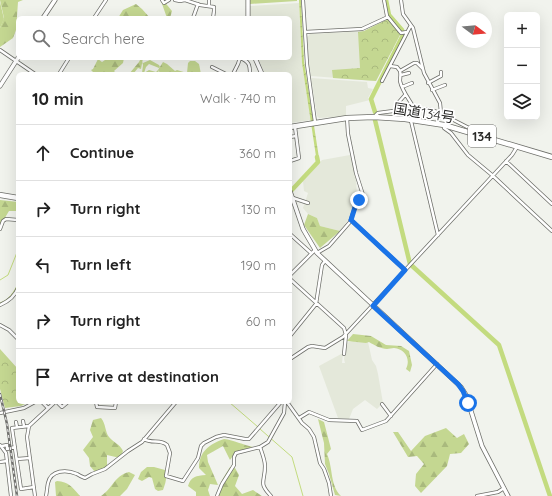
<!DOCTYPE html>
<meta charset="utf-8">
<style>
:root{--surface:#fff;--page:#f6f6f6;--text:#222;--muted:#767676;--line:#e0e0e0}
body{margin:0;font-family:Quicksand,"Noto Sans JP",sans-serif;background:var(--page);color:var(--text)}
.controls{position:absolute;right:12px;top:12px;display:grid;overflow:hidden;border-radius:6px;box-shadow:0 4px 16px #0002}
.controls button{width:36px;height:36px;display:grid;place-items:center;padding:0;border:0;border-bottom:1px solid var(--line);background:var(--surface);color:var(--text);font:20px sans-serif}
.compass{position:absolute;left:456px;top:12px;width:36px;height:36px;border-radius:50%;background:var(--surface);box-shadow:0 4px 16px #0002;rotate:106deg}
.stop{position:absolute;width:12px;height:12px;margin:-9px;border:3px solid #1a73e8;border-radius:50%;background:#fff}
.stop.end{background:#1a73e8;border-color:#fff;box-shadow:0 1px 4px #0008}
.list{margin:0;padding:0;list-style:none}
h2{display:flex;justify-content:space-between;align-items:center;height:52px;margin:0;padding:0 16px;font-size:17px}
h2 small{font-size:13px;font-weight:400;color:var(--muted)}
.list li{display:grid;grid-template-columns:26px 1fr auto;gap:12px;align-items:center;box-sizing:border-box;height:56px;padding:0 16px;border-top:1px solid var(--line)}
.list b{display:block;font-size:15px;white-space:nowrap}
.list em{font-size:13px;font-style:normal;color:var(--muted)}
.icon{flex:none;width:22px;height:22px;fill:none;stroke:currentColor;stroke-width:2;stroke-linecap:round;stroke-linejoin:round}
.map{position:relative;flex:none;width:552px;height:496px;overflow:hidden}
.search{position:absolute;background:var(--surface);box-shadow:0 4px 16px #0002;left:16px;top:16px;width:276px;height:44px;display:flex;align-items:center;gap:10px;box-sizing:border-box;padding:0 14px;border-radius:6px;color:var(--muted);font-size:15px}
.panel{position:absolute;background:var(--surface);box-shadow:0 4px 16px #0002;left:16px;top:72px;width:276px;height:332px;border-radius:6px}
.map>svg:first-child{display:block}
</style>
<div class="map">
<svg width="552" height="496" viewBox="0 0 552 496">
<defs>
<pattern id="forest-firs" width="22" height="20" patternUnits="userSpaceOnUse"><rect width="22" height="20" fill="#c4d791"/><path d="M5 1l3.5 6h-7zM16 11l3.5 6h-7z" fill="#a9b97d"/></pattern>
<pattern id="park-crowns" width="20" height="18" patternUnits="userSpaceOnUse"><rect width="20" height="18" fill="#c4d791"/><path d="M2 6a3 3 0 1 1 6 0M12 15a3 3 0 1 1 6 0" fill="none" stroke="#a9b97d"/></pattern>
<pattern id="water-waves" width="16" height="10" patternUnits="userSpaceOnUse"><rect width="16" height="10" fill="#c3db7f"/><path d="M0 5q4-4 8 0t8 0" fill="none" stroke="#a8bc6e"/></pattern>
</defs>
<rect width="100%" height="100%" fill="#f1f3ed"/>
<!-- built -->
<path fill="#e4e8da" d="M299,3L302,63L311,120L290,123V74H265L258,58H290V18H250V6Z
M388,19L400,35L376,81L311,76L309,64L307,37L310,34L364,31Z
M311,78L367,82L368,88L373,89L368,98L370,100L346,106V116L319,118L317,116Z
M350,155L356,178L357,197L348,220L340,231L320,226L317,218L308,214L303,208L308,193L304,191L303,181L322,160Z
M353,341L368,342L372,360L376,366L378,374L383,403L377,409L365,400L353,409L349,419L338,418L319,366L343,353L342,363H345L344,359L346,343Z"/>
<!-- grass -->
<path fill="#c4d791" d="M250,0H297V1L250,4Z
M0,2L4,19L0,28Z
M150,60L159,65L160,67L159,68L149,64L146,67L144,73L149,70L156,72L158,70L159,71L157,73L151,72C147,74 145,74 142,73L143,65L142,62L143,63Z"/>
<!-- forest -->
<path fill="url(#forest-firs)" d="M0,0H23L18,2L16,30L13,38L0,47V28L4,18Z
M163,0L172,11L170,18H167L161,1Z
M136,4L142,9L150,18H118L123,10Z
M108,58H124L123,63L114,71L117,74H95L91,70L93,69L98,59L102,62Z
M141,58H143L141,69L138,68L133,74H129L139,62Z
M190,61H195L199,64L201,74H161L158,70L163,62L167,64L175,71L177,70L187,73L188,63Z
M0,200L18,202V211H9L0,226Z
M308,214L317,218L320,226L340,231L320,248L304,225Z
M353,334L371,336L386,345L401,346L409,351L412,365L410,372L406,369C411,359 405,349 394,348C392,348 389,349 387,349C381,349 374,345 369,342L366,343L347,341Z
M101,418C106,424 105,432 109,437C114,443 120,444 123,451L120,458L107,455V468L95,472L90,466L89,458L83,450L93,437L90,430L93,420Z
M318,419L324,422L331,449L327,454C333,467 330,486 341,496L335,495L329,474L325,464L324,443Z
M446,428L457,438L464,434L469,444L461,453L450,454L447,466L421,493L415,486L416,474L424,464L417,456L408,457L393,432H398L411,451L425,436Z
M224,439C234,440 243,445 253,447L236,452L230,460L223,446L207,455L208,462L218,485L210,484L208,490L210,496H196V492L188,486C191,476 196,476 206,475L199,468C199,452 209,444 224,439Z
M147,467H154L165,470C167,478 166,482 163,490L158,491L155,489L152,478L149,477L142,481L138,479L141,472Z
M230,467L235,468L239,475L235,486L242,494L253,490L262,496H218L222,480Z
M129,472L135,475L127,489L120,496H101C113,488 114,476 129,472Z
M57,481C69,482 72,487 80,496H56L55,482Z"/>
<!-- park -->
<path fill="url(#park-crowns)" d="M388,19L400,33V35L376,81L333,78L332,70L360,68L358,32L364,31Z
M0,349L18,369V402H29L21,406L5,408L0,389Z"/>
<!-- water -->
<path fill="url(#water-waves)" d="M299,0H301L304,61L319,158L317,163L302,63Z"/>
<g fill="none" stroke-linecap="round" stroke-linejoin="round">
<!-- stream -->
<path stroke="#c3db7f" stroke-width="1" d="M0,280L8,275L18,250
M0,303C9,300 14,292 18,284
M229,402L258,427
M260,429L292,457L303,496"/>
<!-- river -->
<path stroke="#c3db7f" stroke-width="4.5" d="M375,112L371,99L403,35L402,30L389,15L386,0
M375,120L410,264L499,345L550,496
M290,192L318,162L317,157"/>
<defs>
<path id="minor" d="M162,0L164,3L169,0
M175,0L180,1L185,0
M185,0L200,5L214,7V11L213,18
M303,0L307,64L315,122
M384,0L387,16L401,33L407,32
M401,0L403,14L413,28L424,73L440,103L441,113
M209,6V0
M94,18L106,0
M193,18L198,4
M305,32L362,29L388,17
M0,50L35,74
M240,58C249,61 250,65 250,74
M390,66L397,67L400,71C401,74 400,78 400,81C402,91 409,99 414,108
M212,67L226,74
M400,71L414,63H417L423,69
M59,74L69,58
M233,74L238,64L240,58
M401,75L409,73
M382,81L411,25
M428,83L441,76V72
M402,87L412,83
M432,90L445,85
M395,111L398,103L405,95
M375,117L376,115L378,113L408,109H428L440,113L469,128V132
M411,121L438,235
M437,123L440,113
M444,125V128L451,133L468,155L492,175L552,231
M290,137L296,136
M290,161L299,158L295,127
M506,161L552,204
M293,198L308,203
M351,220L405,270
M0,229L3,221L6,219L18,220
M290,234L311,253
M317,253L329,246L350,222L356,204L363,195L356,173L348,134L347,118
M290,275L315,250
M290,279L344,328L346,335L344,354
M0,305C7,302 15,296 18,288
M0,325L9,330L18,339
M290,336L316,304L322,265L325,261
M290,359L308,347L312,346L325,348L343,337L512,155L517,147
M42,402L48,408
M57,402L62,407L68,402
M96,402L97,407L115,408L116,402
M287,402L302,423L309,429L314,437L320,463L324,469L329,483L331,496
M382,404L391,416
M0,413L24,408L35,402
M299,418L309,412L329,420L357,421L362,430L386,421L437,364
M23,421L24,426
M16,422L17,427
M29,426L12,428L21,489L34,487
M144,439C152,444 160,439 167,445L170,453L166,476L183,481L198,458L201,446L204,443L216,437L224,435L245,439H249L281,402
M0,445L6,453L11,496
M2,446L7,445V449L15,447
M260,447C262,453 265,460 265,466C265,483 258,482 271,496
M17,459L30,458
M0,462L7,461
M35,496L27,437L29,426L55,402
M46,496C47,492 47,487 48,483C51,470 66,469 77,474C80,476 82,477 85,478L92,474L105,469L128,451L142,442L176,402
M217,496L222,484L234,465V457L236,453L260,447L268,442L284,413L285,402
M477,496L498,492L504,488"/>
<path id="tertiary" d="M43,18L55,0
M248,18V0
M255,58L262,74
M0,86L18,58
M290,191L303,229L317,253L461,387L466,395L482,446L508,496"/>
<path id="trunk" d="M290,127L347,118L374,117L405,119L444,125L552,157
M0,195L18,198"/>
</defs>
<!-- minor casing -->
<use href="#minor" stroke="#6e6f6a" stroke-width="4"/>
<!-- tertiary casing -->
<use href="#tertiary" stroke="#6e6f6a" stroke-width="5"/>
<!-- trunk casing -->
<use href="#trunk" stroke="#6e6f6a" stroke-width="6"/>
<!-- minor -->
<use href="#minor" stroke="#fff" stroke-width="2.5"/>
<!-- tertiary -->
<use href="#tertiary" stroke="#fff" stroke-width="3.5"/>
<!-- trunk -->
<use href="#trunk" stroke="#fff" stroke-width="4.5"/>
<defs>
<path id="rail" d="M0,394L7,424L17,496"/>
</defs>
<!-- rail casing -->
<use href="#rail" stroke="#71716e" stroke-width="2.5"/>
<!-- rail -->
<use href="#rail" stroke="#fff" stroke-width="1" stroke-dasharray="3" stroke-linecap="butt"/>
</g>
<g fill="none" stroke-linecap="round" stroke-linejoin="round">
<!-- route -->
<path stroke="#1a73e8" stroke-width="5" d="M359,200L356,204L351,220L405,270L373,306L458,384L463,391L468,403"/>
</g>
<g text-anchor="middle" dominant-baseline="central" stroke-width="3.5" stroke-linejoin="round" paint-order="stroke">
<!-- shield labels -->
<rect fill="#fff" stroke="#6a6a68" stroke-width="1" x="468" y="125" width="28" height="22" rx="3"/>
<g font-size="13" font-weight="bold" fill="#2a2a28">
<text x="482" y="136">134</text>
</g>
<!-- street labels -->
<g font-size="14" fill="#2a2a28" stroke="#fff">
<text transform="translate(424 113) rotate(9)">国道134号</text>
</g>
</g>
</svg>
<div class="controls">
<button>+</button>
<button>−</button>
<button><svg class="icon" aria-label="layers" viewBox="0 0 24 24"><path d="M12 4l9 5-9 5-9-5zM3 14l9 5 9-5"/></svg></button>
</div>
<svg class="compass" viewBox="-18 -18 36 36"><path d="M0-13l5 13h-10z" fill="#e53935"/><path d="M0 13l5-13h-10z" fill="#767676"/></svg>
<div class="stop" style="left:468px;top:403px"></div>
<div class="stop end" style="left:359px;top:200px"></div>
<div class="search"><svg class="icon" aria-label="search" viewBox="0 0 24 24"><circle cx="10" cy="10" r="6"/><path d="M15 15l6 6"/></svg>Search here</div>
<section class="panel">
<h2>10 min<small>Walk · 740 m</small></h2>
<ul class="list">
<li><svg class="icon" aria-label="ahead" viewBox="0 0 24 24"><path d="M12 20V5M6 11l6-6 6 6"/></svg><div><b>Continue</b></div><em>360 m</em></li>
<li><svg class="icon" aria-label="right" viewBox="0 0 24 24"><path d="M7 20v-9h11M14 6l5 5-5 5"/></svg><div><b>Turn right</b></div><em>130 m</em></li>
<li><svg class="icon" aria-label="left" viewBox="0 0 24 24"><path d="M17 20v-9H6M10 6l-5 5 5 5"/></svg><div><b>Turn left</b></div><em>190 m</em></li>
<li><svg class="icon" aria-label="right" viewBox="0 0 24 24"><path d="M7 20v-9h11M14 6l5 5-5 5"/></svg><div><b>Turn right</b></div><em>60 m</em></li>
<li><svg class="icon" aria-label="arrive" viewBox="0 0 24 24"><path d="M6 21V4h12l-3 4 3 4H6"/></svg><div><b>Arrive at destination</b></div></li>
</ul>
</section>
</div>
